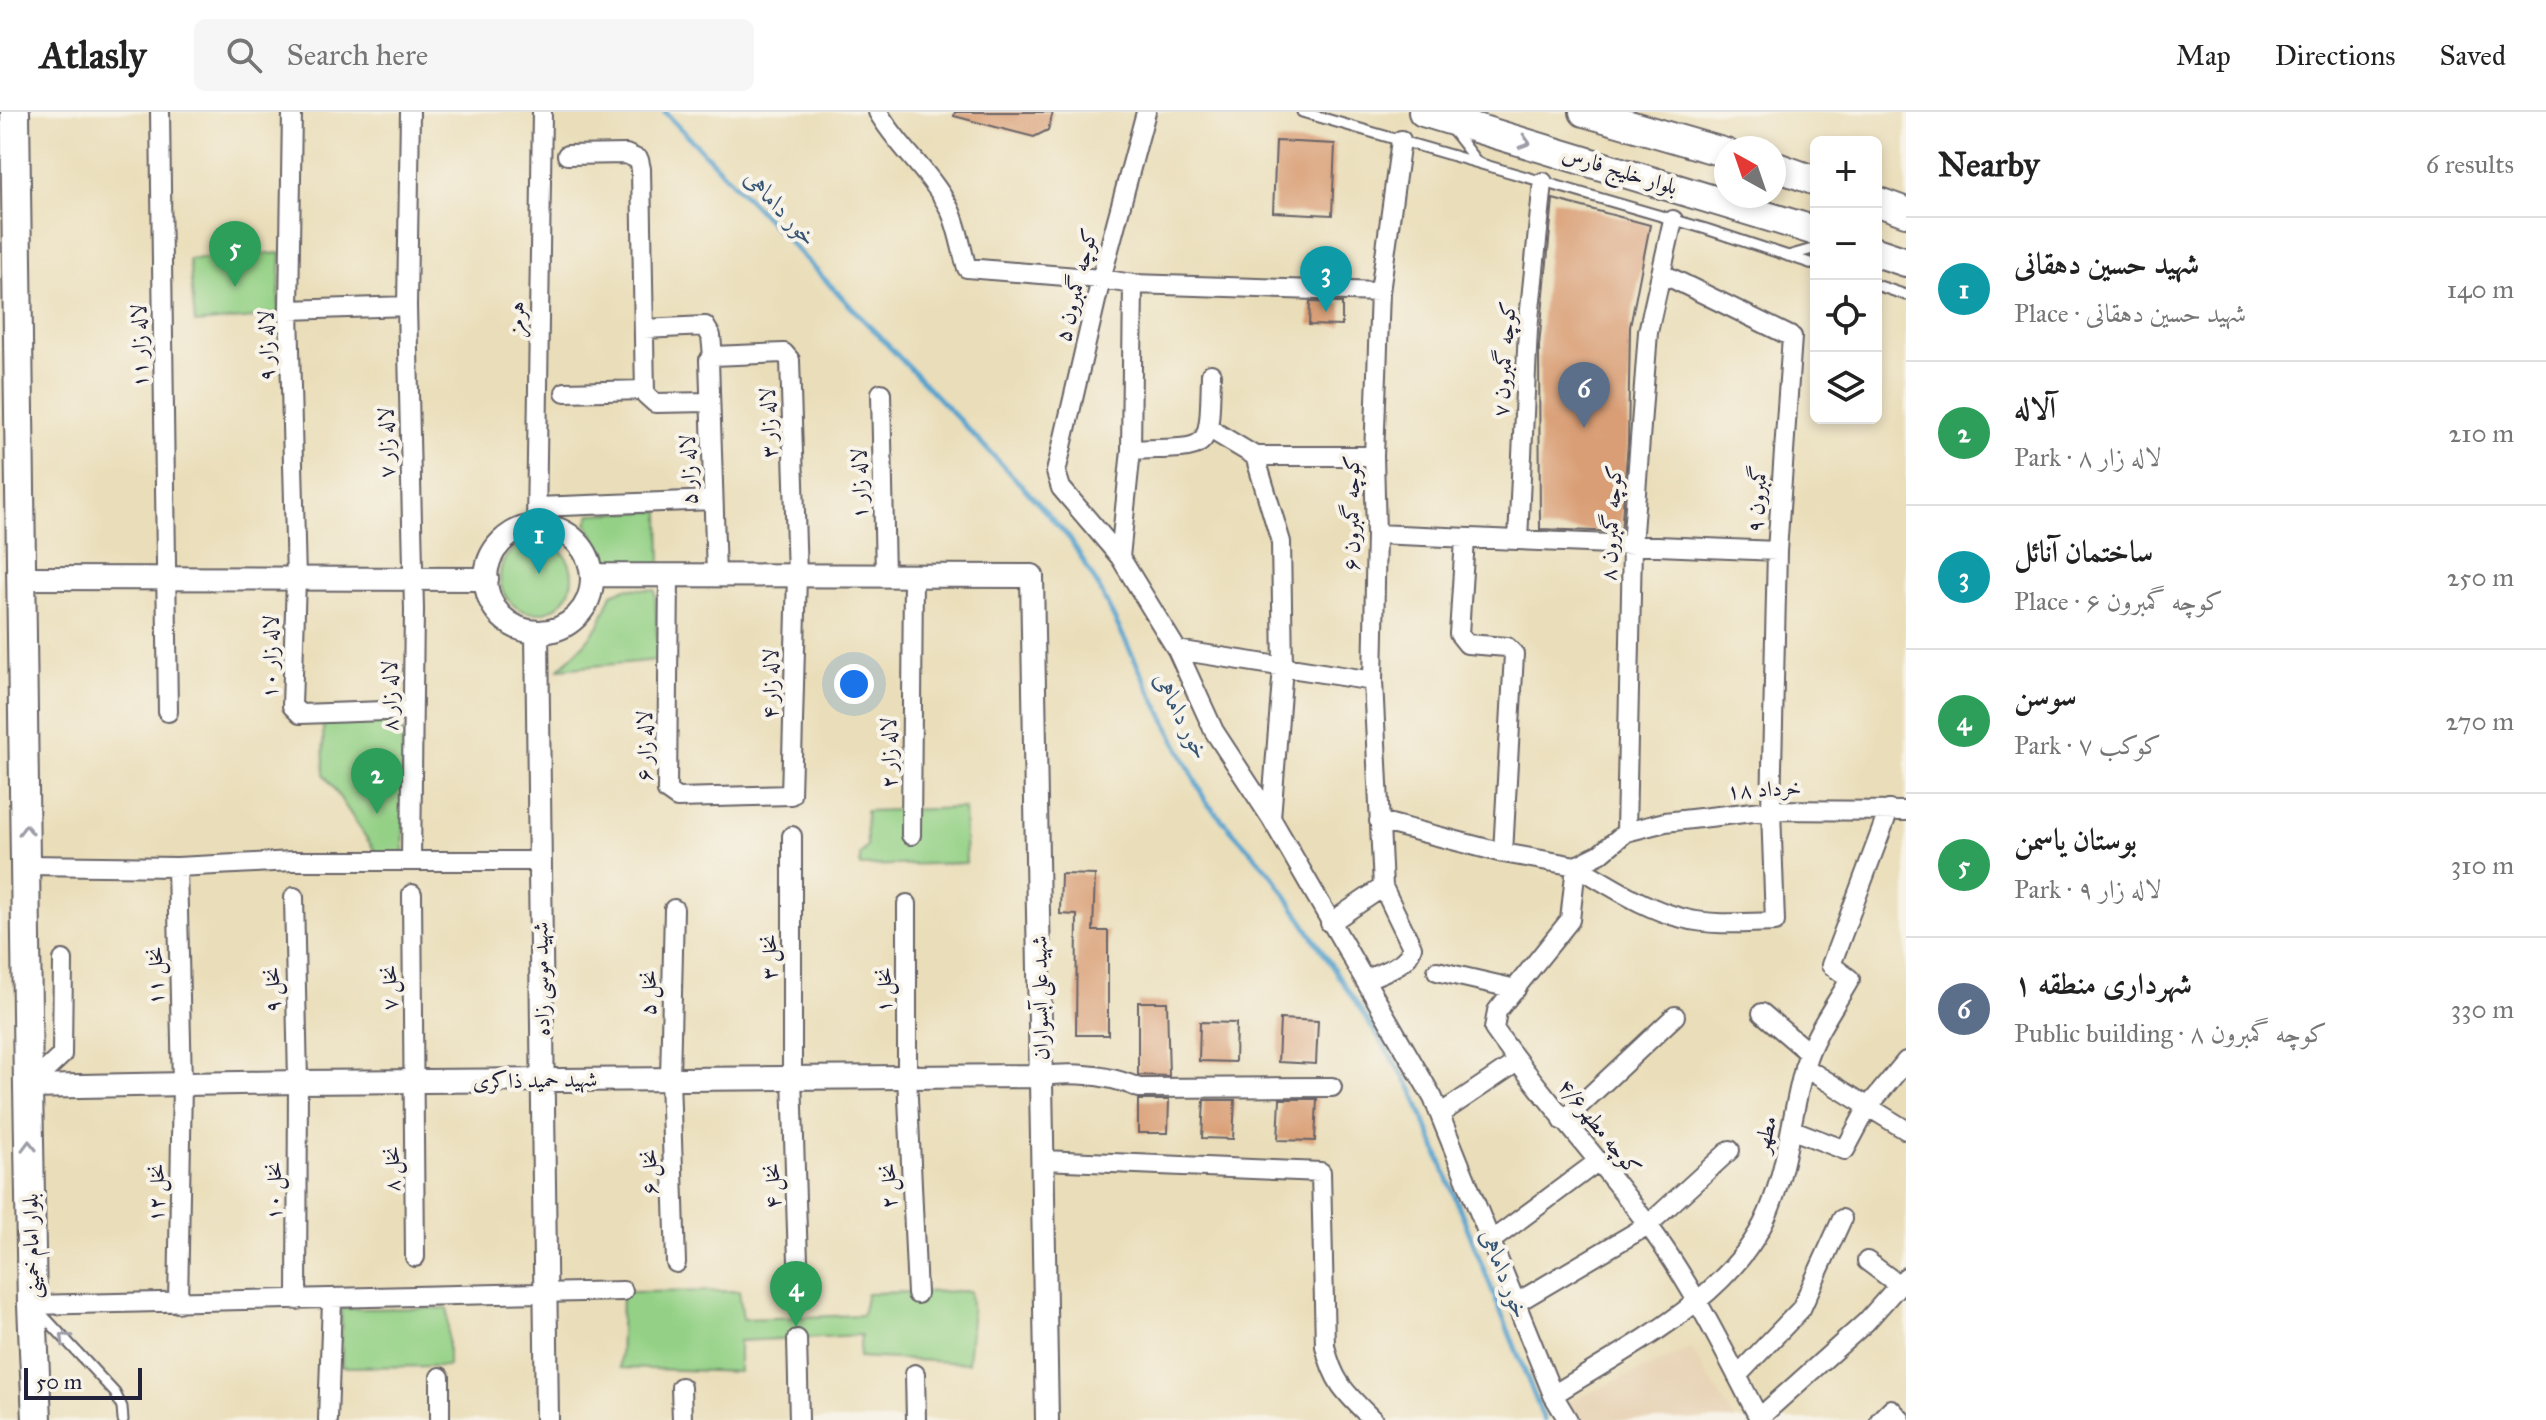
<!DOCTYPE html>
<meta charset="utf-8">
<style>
:root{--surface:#fff;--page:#f6f6f6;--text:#222;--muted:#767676;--line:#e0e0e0;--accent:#d1495b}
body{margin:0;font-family:"IM FELL Great Primer",Amiri,serif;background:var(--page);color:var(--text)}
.controls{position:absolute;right:24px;top:24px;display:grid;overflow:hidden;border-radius:12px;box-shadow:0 4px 12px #0003}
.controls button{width:72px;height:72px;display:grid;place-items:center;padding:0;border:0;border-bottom:2px solid var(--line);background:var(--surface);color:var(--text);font:40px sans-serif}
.compass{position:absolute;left:1714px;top:24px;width:72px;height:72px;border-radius:50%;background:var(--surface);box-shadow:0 4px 12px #0003;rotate:320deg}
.scale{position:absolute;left:24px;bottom:20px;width:118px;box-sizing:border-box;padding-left:8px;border:4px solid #22223b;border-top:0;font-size:22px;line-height:28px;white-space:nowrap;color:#22223b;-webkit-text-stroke:6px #f7f3e8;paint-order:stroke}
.you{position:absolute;left:854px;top:572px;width:28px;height:28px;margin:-20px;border:6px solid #fff;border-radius:50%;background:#1a73e8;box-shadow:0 0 0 12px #1a73e833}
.badge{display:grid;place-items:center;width:52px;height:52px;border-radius:50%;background:var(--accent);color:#fff;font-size:26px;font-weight:700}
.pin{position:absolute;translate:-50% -66px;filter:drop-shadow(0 2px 4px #0008)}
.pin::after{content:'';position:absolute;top:42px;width:28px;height:24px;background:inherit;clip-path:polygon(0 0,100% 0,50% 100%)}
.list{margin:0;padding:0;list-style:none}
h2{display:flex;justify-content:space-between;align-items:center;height:104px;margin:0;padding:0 32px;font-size:34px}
h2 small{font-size:26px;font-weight:400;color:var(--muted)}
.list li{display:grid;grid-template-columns:52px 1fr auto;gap:24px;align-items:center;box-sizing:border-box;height:144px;padding:0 32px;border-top:2px solid var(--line)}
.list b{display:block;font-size:30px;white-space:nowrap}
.list p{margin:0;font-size:26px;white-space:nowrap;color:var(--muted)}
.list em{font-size:26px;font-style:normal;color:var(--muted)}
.icon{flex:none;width:44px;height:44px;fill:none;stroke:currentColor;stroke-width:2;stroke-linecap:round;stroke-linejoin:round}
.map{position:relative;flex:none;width:1906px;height:1308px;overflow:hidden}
header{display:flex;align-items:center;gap:48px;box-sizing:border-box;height:112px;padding:0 40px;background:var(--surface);border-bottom:2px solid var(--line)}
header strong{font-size:38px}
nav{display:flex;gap:44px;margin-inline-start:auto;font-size:28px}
.search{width:560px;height:72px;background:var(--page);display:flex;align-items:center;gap:20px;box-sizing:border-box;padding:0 28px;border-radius:12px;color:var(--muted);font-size:30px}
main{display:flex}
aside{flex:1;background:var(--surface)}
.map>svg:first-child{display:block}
</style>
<header>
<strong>Atlasly</strong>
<div class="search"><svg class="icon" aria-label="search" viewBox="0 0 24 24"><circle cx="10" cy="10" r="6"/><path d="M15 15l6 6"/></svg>Search here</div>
<nav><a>Map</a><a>Directions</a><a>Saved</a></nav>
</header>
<main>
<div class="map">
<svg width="1906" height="1308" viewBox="0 0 1906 1308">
<rect width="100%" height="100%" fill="#f7f3e8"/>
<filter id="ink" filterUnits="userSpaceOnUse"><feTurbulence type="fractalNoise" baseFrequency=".0125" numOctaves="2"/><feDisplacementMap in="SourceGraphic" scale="16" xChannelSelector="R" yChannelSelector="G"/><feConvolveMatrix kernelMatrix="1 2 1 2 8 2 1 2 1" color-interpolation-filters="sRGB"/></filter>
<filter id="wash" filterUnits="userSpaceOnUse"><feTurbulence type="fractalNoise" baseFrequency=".006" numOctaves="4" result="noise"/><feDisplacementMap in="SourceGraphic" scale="32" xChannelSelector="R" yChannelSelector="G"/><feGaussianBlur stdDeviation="1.8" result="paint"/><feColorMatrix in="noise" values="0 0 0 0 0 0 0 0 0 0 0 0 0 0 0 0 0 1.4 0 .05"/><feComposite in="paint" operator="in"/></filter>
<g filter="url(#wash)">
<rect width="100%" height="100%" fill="#eadeba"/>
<!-- built -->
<path fill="#e8d4b7" d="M1691,1236L1735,1308H1572L1562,1293Z"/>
<!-- green -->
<path fill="#94d186" stroke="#5b7a60" stroke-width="2" d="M281,141L278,204L195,211L189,147Z
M660,399L661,454H625L610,450L587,412L591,402Z
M500 465a36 36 0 1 1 72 0a36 36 0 1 1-72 0Z
M626,476L655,478L658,548L559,557L585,531L599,513L612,482Z
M402,610L404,743L377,742L324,662L323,611Z
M964,696L966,751L860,754V743L867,735L866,699Z
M739,1179L743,1207L862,1203L867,1181L970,1179L972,1207L968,1251L859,1245L861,1223L739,1229V1260L620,1256L622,1180Z
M448,1196V1254L342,1255L341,1197Z"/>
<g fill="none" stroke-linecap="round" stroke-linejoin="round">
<!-- stream -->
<path stroke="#54a2cd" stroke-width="5" d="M665,0L1027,379L1070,427L1098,474L1206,690L1274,765L1412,977L1544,1308"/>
</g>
<g id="blocks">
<!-- building -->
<path fill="#d99e74" d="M955,0H1053L1048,18L1034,25L954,4Z
M1276,29L1335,32L1332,103L1273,100Z
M1553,87L1650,113L1630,215L1628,331L1621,420L1540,417L1539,234Z
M1310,190L1342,191V214L1309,213Z
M1061,762L1095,763L1093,819H1108V923H1076L1077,803L1060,802Z
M1138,890H1167L1169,964L1138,963Z
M1280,907L1318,909L1316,952L1278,950Z
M1200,910L1236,911L1235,950L1199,949Z
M1280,987H1317L1315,1029L1278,1028Z
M1138,988H1169L1168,1021H1138Z
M1204,988H1235L1233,1027L1202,1026Z"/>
</g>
</g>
<g filter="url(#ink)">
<use href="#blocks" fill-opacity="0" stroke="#686467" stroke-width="2"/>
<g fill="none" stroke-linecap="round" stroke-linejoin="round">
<defs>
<path id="service" d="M1302,0L1706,117L1816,153
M1452,18L1477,50
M1788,144L1816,136
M1876,173L1906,183
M39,1199L115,1281L122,1295L123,1308"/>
<path id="minor" d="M160,0L168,600
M292,0L289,198L296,467L292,594L300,602L413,598
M410,0L407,194L414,498L411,749
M878,0C898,35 930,60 949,96C958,113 961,137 967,156L1101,167L1133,172L1380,180
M1146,0L1101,167L1056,360L1061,376L1120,445L1177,538L1214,619L1271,706L1433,986L1553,1283L1568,1308
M567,43L626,42L639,48L641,57L645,282L655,291L709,290
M1661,161L1792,225L1777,439L1771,698L1775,810C1745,811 1711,814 1682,806C1644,797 1610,773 1576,754L1570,808L1497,899L1494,917C1542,985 1599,1046 1648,1113C1693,1174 1725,1241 1760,1308
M289,198L407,194
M644,217L705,214L711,224L713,244
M565,280L645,278
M881,281L885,463
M1210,317L1255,344H1374
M1131,338C1211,334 1209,346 1211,262
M1255,344L1281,430L1283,555L1271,706
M537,395L713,388
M536,414L542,0
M1376,422L1777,439
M1465,427L1459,522L1467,532L1507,535L1514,542L1503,741
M1518,428L1528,217L1543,70
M1120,445L1131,338L1133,172
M669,463L667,679L677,686L791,683L797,463L790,248L784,241L713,244L709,248L716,463
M1177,538L1373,569
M1379,709L1503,741L1576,754L1600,742L1626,720L1665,710L1771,698L1906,699
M1626,720L1632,434L1648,220L1673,108
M911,723L913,463
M792,724V965L799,1180
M26,753L177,755L293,749H540
M177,755L182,972L178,1191
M412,782L415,1145
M294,785L298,970L297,1188
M907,792V964L917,1182
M674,797L670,966L676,1151
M1330,811L1383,775
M1437,859L1516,877
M1365,868C1381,860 1408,854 1412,835L1383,775L1373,569L1376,422L1374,344L1380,180L1401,28
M1762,901L1809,941
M1804,955L1906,1018
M1041,964C1075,960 1107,962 1139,976L1332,975
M28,975L62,943L63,848
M1440,1002L1517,950
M1563,1009L1675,904
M1793,1018L1845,1038L1868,995L1906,949
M1043,1048L1321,1060L1325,1234C1334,1272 1346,1281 1373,1308
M1491,1129L1597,1050
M1867,1149L1899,1173
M1516,1191L1648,1113L1730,1038
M32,1193L623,1179
M797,1227L799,1308
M915,1262L916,1308
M1737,1264L1801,1197L1842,1107
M440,1265V1308
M681,1275L682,1308
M1553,1283C1627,1236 1733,1185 1768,1101C1788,1054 1791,1002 1805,953C1813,923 1835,894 1850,867L1831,853L1889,698
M1759,1306L1866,1210L1906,1165
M328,1308L332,1188
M1880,1308L1891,1297L1901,1308"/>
<path id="tertiary" d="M486 467a53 53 0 1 1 106 0a53 53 0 1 1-106 0Z
M593,463L1032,464L1047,1308
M20,466L487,467
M537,521L547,1308
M28,975L298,970L1041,964"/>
<path id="primary" d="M15,0L28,975L32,1193L37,1308
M1423,0L1816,119
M1584,0L1726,41
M1774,54L1816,69
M1876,89L1906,100
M1876,140L1906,150"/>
</defs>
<!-- service casing -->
<use href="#service" stroke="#686467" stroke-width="13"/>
<!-- minor casing -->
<use href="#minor" stroke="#686467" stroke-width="22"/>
<!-- tertiary casing -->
<use href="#tertiary" stroke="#686467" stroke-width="26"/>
<!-- primary casing -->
<use href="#primary" stroke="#686467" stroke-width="32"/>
<!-- service -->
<use href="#service" stroke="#fff" stroke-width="9"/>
<!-- minor -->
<use href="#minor" stroke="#fff" stroke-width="18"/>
<!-- tertiary -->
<use href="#tertiary" stroke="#fff" stroke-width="22"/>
<!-- primary -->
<use href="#primary" stroke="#fff" stroke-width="28"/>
</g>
<!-- one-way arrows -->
<defs><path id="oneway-chevron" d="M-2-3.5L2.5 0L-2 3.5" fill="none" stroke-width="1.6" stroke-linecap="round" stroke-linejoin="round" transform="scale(2)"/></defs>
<g stroke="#9c9ca7">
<use href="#oneway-chevron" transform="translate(1525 30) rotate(17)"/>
<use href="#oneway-chevron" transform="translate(26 718) rotate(-91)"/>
<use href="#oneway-chevron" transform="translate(29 1034) rotate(-91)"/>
<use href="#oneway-chevron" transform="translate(65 1226) rotate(-135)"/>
</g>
</g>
<g text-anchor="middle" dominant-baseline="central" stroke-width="8" stroke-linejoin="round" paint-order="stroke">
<!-- street labels -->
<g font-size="22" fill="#22223b" stroke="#f7f3e8">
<text transform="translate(1620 58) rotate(17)">بلوار خلیج فارس</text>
<text transform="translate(1076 173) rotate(-76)">کوچه گمبرون ۵</text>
<text transform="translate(516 207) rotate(-89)">هرمز</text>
<text transform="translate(139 234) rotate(-91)">لاله زار ۱۱</text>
<text transform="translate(266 234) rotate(-91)">لاله زار ۹</text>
<text transform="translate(1504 247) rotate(-86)">کوچه گمبرون ۷</text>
<text transform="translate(768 311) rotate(-92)">لاله زار ۳</text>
<text transform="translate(386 331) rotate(-91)">لاله زار ۷</text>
<text transform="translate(688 358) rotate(-92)">لاله زار ۵</text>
<text transform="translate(859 372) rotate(-91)">لاله زار ۱</text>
<text transform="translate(1757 387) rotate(-86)">گمبرون ۹</text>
<text transform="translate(1351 401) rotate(-90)">کوچه گمبرون ۶</text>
<text transform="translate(1611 411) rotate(-87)">کوچه گمبرون ۸</text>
<text transform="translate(270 545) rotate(-89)">لاله زار ۱۰</text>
<text transform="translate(770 572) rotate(-89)">لاله زار ۴</text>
<text transform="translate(389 584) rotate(-90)">لاله زار ۸</text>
<text transform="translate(644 634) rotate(-90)">لاله زار ۶</text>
<text transform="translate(888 641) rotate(-90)">لاله زار ۲</text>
<text transform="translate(1764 677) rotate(-3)">خرداد ۱۸</text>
<text transform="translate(768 845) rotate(-90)">نخل ۳</text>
<text transform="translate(155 864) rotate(-91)">نخل ۱۱</text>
<text transform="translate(541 867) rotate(-91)">شهید موسی زاده</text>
<text transform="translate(389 876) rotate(-91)">نخل ۷</text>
<text transform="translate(272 878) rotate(-91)">نخل ۹</text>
<text transform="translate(883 878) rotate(-90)">نخل ۱</text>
<text transform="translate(648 881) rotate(-89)">نخل ۵</text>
<text transform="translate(1040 886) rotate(-91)">شهید علی آبسواران</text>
<text transform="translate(535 968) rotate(-1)">شهید حمید ذاکری</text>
<text transform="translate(1600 1015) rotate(51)">کوچه مطهر۴/۶</text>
<text transform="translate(1765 1022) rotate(-76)">مطهر</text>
<text transform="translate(391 1057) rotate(-90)">نخل ۸</text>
<text transform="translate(649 1060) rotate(-92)">نخل ۶</text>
<text transform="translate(772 1074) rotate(-92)">نخل ۴</text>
<text transform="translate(888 1074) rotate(-92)">نخل ۲</text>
<text transform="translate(273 1079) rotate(-90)">نخل ۱۰</text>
<text transform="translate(156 1081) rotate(-89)">نخل ۱۲</text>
<text transform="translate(31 1134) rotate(-91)">بلوار امام خمینی</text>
</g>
<!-- water labels -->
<g font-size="24" font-style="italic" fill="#365575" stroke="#f7f3e8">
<text transform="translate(781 96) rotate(47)">خور داماهی</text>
<text transform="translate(1182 604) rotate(63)">خور داماهی</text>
<text transform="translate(1505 1162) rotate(68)">خور داماهی</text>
</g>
</g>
</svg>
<div class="controls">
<button>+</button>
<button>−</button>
<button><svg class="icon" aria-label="locate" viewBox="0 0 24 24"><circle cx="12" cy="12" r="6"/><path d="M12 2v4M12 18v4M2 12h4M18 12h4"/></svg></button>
<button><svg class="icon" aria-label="layers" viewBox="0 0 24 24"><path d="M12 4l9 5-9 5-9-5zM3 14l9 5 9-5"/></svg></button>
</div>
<svg class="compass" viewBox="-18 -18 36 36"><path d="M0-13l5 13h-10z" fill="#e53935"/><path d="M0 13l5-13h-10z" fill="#767676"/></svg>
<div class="scale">50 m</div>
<div class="you"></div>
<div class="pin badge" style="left:539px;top:462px;background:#0f9aa8">1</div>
<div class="pin badge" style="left:377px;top:702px;background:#2e9e5b">2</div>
<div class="pin badge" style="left:1326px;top:200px;background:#0f9aa8">3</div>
<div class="pin badge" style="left:796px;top:1215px;background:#2e9e5b">4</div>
<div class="pin badge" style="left:235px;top:175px;background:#2e9e5b">5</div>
<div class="pin badge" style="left:1584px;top:316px;background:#5c6f8a">6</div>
</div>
<aside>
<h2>Nearby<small>6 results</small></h2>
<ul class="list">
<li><span class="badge" style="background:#0f9aa8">1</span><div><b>شهید حسین دهقانی</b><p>Place · شهید حسین دهقانی</p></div><em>140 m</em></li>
<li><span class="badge" style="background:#2e9e5b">2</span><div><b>آلاله</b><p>Park · لاله زار ۸</p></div><em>210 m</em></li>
<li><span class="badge" style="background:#0f9aa8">3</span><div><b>ساختمان آنائل</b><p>Place · کوچه گمبرون ۶</p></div><em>250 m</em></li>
<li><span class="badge" style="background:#2e9e5b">4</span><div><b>سوسن</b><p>Park · کوکب ۷</p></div><em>270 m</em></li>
<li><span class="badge" style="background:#2e9e5b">5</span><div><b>بوستان یاسمن</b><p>Park · لاله زار ۹</p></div><em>310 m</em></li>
<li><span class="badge" style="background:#5c6f8a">6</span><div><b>شهرداری منطقه ۱</b><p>Public building · کوچه گمبرون ۸</p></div><em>330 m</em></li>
</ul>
</aside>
</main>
